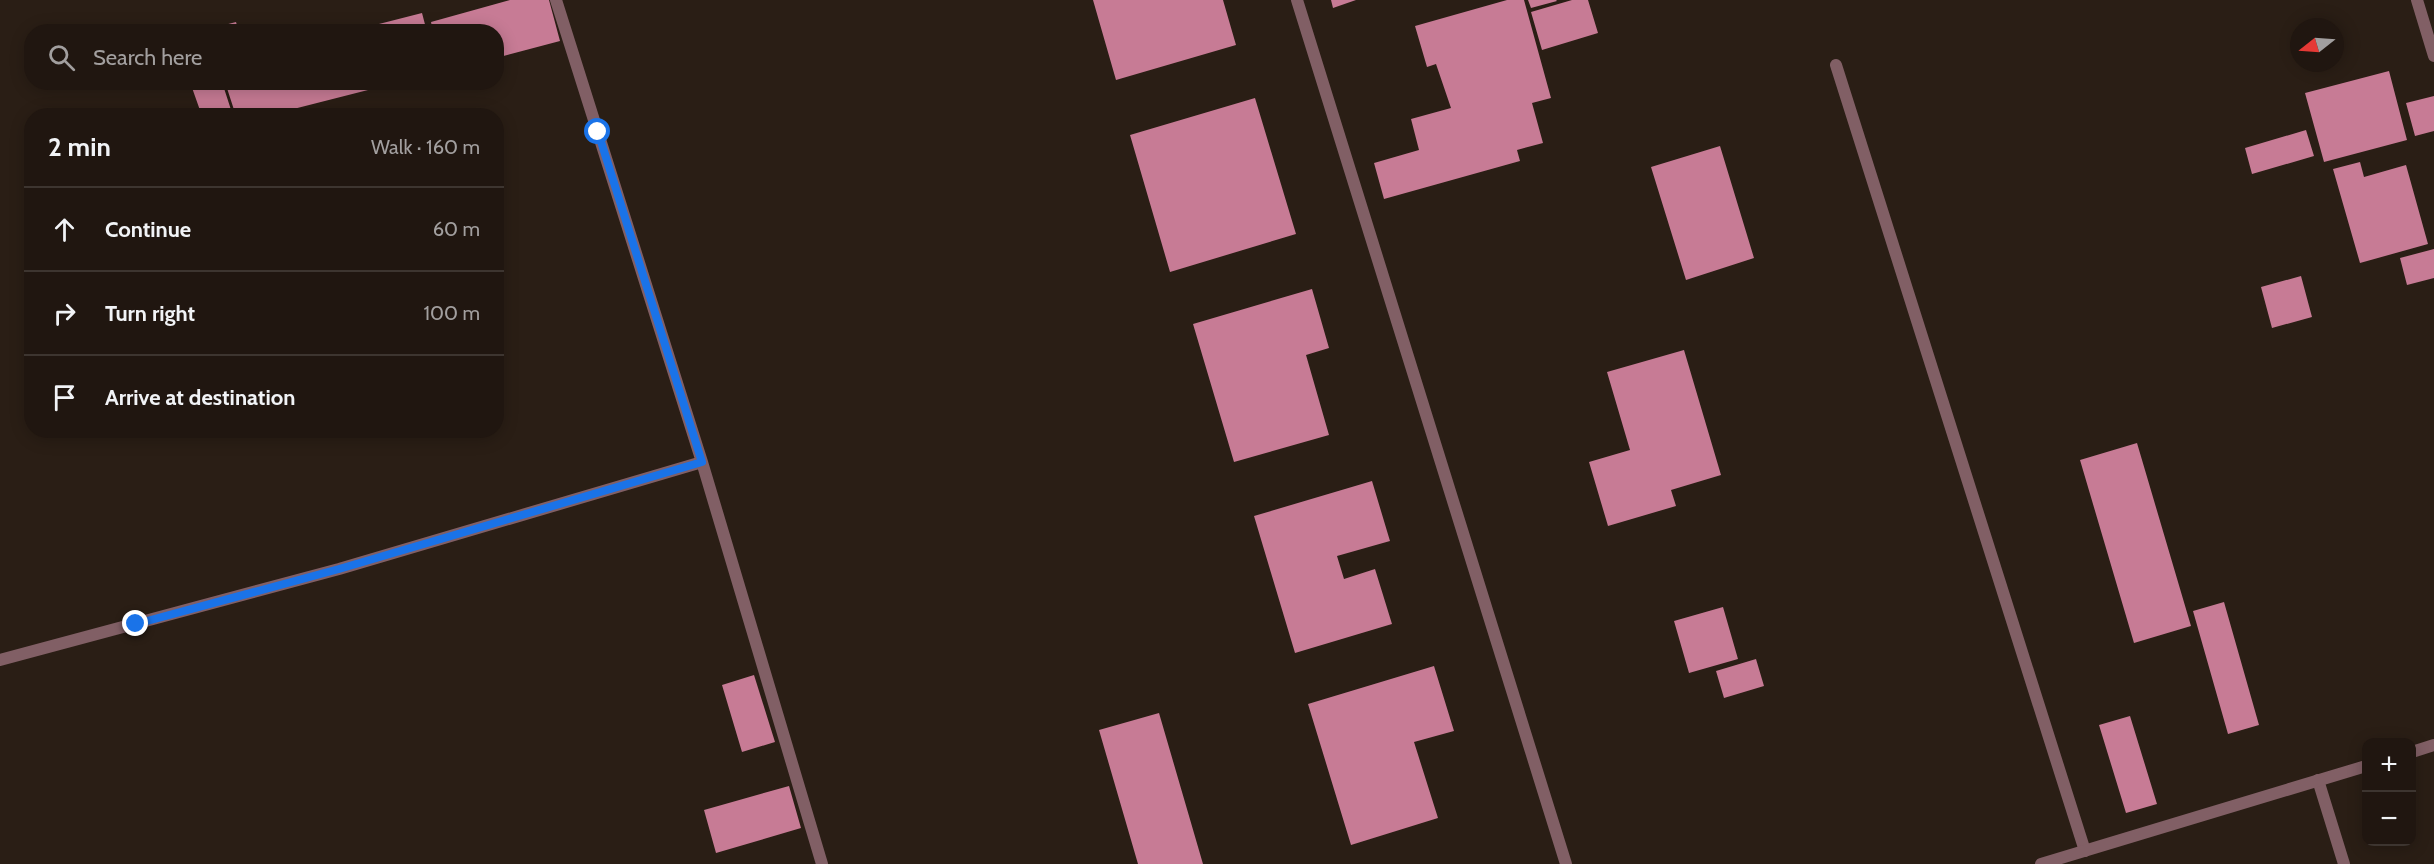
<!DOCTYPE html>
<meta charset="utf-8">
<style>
:root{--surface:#201610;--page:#2d231e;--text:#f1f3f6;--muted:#a29f9f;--line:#3d3530}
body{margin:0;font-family:Cabin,sans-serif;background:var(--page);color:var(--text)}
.controls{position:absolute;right:18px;bottom:18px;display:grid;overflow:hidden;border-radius:12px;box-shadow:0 3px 15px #0003}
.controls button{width:54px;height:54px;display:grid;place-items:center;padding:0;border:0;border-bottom:2px solid var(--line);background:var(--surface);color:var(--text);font:30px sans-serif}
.compass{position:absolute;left:2290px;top:18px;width:54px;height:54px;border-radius:50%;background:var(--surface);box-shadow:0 3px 15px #0003;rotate:253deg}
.stop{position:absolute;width:18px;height:18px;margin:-14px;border:4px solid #1a73e8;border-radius:50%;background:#fff}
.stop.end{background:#1a73e8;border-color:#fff;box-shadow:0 2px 6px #0008}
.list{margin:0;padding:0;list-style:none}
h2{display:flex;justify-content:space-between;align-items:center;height:78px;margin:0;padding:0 24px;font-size:26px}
h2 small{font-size:20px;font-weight:400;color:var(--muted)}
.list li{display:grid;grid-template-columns:39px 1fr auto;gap:18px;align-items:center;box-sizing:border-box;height:84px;padding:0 24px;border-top:2px solid var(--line)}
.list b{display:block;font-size:22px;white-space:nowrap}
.list em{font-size:20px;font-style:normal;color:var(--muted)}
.icon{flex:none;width:33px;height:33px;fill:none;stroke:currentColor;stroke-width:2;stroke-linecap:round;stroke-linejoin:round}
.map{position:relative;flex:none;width:2434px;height:864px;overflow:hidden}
.search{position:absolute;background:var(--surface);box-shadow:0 3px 15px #0003;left:24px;top:24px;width:480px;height:66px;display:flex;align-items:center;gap:15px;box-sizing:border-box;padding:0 21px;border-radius:24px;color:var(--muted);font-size:22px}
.panel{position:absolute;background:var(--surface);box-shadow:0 3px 15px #0003;left:24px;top:108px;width:480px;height:330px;border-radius:24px}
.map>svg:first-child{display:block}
</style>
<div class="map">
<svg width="2434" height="864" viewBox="0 0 2434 864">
<rect width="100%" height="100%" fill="#2a1e15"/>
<!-- building -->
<path fill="#c77b95" d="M510,0H549L560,41L496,58V32H433L431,22Z
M1093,0H1223L1236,45L1116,80Z
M1331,0H1356L1333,8Z
M1507,0H1524L1551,98L1532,103L1543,143L1517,150L1520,161L1384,199L1374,163L1419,150L1411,119L1451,108L1436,64L1427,67L1415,26Z
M1528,0H1556L1557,1L1531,8Z
M1572,0H1588L1598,33L1542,50L1531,12Z
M422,13L427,32H377L375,25Z
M236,22L239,32H210L209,29Z
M2389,71L2407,140L2324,162L2305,93Z
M190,82H222L233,116H202Z
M225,82H366L368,90L266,116H236Z
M2434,96V131L2415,136L2406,103Z
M1255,98L1296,234L1170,272L1130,135Z
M2306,130L2314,156L2252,174L2245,148Z
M1720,146L1754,258L1686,280L1651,167Z
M2360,162L2364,177L2406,165L2428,244L2360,263L2333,169Z
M2434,249V278L2407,285L2400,258Z
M2301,276L2312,317L2272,328L2261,287Z
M1312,289L1329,348L1306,355L1329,435L1234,462L1193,324Z
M1684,350L1721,475L1671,490L1676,506L1608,526L1589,462L1630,450L1607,372Z
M2137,443L2191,626L2134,643L2080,460Z
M1372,481L1390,541L1337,556L1344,579L1375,569L1392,624L1295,653L1254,516Z
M2224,602L2259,725L2228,734L2193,611Z
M1723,607L1738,659L1689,673L1674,621Z
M1756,659L1764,686L1724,698L1716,671Z
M1434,666L1454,731L1414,742L1438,818L1351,845L1308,704Z
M754,675L775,742L742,752L722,685Z
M1159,713L1203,864H1138L1099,730Z
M2130,716L2157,804L2126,813L2099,725Z
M789,786L801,828L716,853L704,810Z"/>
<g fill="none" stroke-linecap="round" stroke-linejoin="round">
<!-- service -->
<path stroke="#815f65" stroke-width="12" d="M1836,65L2085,851
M2318,780L2344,864"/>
<!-- minor -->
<path stroke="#815f65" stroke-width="12" d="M556,0L702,462L822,864
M1297,0L1566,864
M2417,0L2434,56
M0,660L339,569L702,462"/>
<!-- tertiary -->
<path stroke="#815f65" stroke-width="12" d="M2412,752L2434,745
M2041,864L2366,766"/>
</g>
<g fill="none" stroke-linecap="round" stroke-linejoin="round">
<!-- route -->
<path stroke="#1a73e8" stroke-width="8" d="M136,624L339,569L702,462L598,132"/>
</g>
</svg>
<div class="controls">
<button>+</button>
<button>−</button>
</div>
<svg class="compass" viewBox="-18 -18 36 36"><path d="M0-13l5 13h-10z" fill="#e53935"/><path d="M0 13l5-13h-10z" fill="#a29f9f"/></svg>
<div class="stop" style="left:598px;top:132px"></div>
<div class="stop end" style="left:136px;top:624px"></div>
<div class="search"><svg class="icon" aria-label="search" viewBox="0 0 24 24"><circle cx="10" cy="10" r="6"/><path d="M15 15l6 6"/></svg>Search here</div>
<section class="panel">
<h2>2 min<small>Walk · 160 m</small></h2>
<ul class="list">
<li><svg class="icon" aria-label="ahead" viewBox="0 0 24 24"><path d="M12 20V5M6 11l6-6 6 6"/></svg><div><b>Continue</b></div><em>60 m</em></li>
<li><svg class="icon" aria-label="right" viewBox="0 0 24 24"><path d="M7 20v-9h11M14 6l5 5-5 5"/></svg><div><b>Turn right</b></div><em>100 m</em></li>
<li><svg class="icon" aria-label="arrive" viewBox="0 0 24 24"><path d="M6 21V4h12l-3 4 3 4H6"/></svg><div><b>Arrive at destination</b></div></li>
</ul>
</section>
</div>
